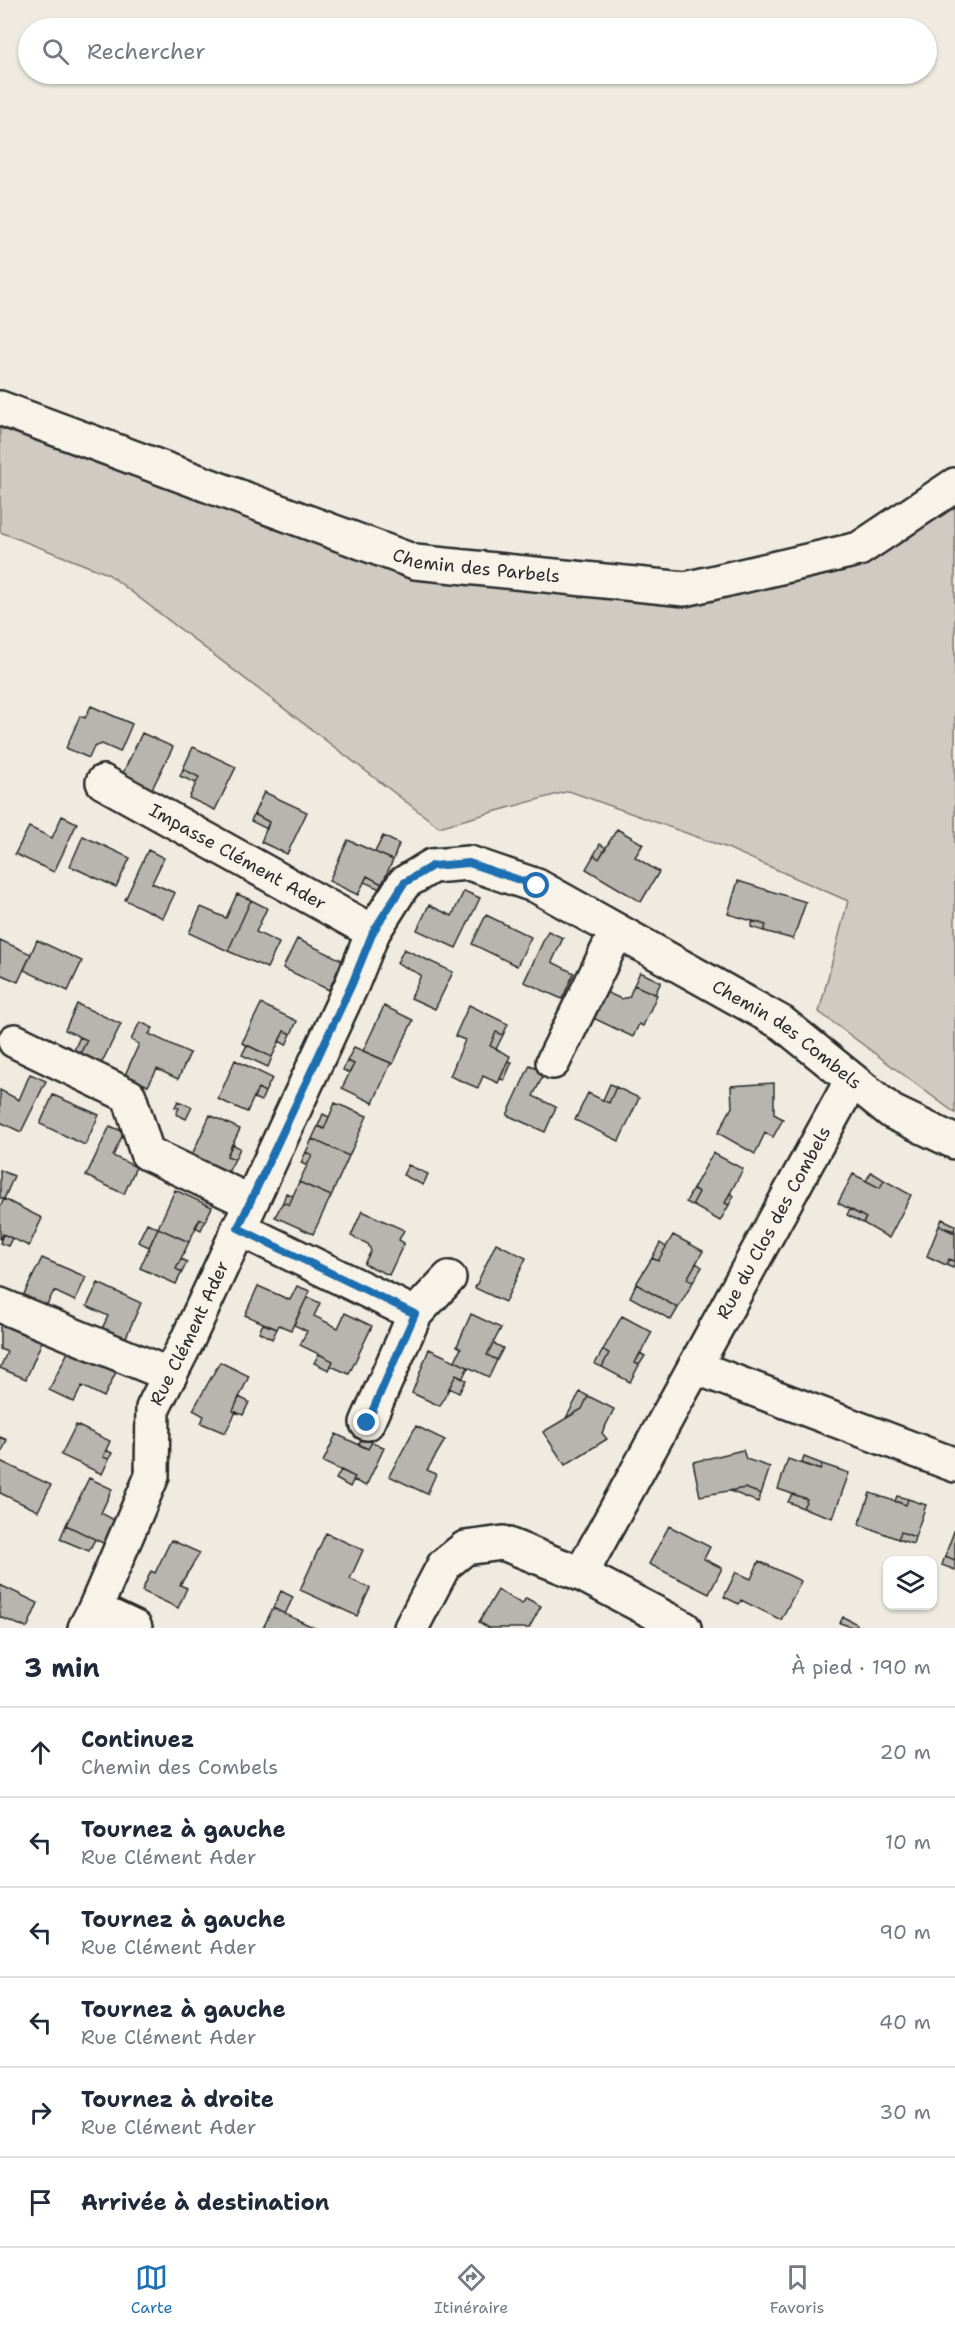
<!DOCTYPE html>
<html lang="fr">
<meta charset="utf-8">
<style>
:root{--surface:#fff;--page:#f2f2f3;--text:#1f2937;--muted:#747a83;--line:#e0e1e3;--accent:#1f6fb2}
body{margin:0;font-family:"Shantell Sans",sans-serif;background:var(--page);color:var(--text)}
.controls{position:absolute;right:18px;bottom:18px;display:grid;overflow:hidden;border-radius:12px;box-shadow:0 2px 4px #0004}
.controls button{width:54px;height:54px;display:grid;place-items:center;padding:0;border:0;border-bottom:2px solid var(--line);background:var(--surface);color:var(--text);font:30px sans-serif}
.stop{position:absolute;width:18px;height:18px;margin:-14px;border:4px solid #1f6fb2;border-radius:50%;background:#fff}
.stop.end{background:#1f6fb2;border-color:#fff;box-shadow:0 2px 6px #0008}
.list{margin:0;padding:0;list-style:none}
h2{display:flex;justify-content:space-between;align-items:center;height:78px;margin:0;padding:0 24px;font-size:26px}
h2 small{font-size:20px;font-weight:400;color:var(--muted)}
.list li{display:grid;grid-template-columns:39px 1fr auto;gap:18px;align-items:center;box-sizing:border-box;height:90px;padding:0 24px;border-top:2px solid var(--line)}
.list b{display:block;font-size:22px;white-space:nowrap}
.list p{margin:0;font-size:20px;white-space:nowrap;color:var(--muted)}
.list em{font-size:20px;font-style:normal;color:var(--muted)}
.icon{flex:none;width:33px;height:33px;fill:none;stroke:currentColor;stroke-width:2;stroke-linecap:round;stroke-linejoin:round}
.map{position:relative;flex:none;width:955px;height:1628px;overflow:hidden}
.search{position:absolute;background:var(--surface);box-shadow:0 2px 4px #0004;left:18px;right:18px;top:18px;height:66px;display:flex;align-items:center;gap:15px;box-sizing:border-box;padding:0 21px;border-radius:33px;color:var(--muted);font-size:22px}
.sheet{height:618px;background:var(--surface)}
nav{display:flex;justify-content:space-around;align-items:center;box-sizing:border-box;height:84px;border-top:2px solid var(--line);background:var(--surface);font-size:16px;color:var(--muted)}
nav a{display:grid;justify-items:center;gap:3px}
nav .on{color:var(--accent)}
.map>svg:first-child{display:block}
</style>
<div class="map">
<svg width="955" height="1628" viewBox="0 0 955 1628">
<rect width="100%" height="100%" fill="#efebe0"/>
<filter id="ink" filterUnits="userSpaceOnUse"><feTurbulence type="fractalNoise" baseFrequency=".0167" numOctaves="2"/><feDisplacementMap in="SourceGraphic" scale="12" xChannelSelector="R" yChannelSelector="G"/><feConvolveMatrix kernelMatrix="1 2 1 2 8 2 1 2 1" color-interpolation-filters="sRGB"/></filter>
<g filter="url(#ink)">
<!-- green -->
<path fill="#cfcbc2" stroke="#7d7b76" stroke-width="1.5" d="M0,428L412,579L710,596L877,557L955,506V1113L819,1012L848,901L725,847L569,791L439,827L108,574L0,532Z"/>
<!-- building -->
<path fill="#b8b5ae" stroke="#2b2b2b" stroke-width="1.5" d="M91,706L132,724L120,752L102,744L94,747L89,758L66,748L80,716L85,718Z
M142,733L173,747L151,791L121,777Z
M193,747L236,767L215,810L189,798L199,777L183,769Z
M183,769L199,777L196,783L180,776Z
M264,792L307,812L287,854L261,842L269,822L254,814Z
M254,814L269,822L267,829L251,821Z
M62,816L77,823L54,872L15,854L29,827L52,838Z
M617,829L643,844L635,857L659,872L641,902L586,869L594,855L599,859Z
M83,836L130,858L116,887L70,866Z
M383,836L399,844L393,860L375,852Z
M348,840L393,860L382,884L367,876L358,895L329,881Z
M600,844L606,848L599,859L594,855Z
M148,850L164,858L152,883L175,893L163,918L125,900Z
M367,876L382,884L380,889L364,882Z
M738,881L806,902L793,939L764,931L766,925L728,914Z
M464,891L480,898L456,948L417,930L429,905L452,916Z
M237,894L251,900L228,951L189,933L201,907L226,918Z
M251,900L267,908L256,932L279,943L267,968L228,951Z
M486,915L531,937L517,966L472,944Z
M753,921L766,925L764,931L751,927Z
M548,931L563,938L552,962L574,973L562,999L524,982Z
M297,939L342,960L329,990L283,968Z
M0,940L31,954L18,982L0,974Z
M37,940L82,961L68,991L24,970Z
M404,949L453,972L435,1009L411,998L421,975L397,963Z
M640,972L661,982L655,994L634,985Z
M634,985L657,995L643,1026L639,1024L633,1037L591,1017L604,991L621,999L629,997Z
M77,1004L121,1024L101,1064L80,1054L87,1040L65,1030Z
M261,1004L297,1021L291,1034L284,1031L272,1057L242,1043Z
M469,1005L508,1024L503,1035L496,1032L490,1046L510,1056L498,1083L483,1076L478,1088L450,1076L465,1040L455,1036Z
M384,1006L413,1020L393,1064L363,1051Z
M140,1022L153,1028L149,1034L190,1053L178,1079L157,1069L148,1086L125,1075L139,1044L131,1040Z
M284,1031L291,1034L286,1045L279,1041Z
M496,1032L503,1035L496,1049L490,1046Z
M80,1037L87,1040L80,1054L73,1052Z
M247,1045L272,1057L268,1067L242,1055Z
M354,1047L391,1063L373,1103L342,1088L354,1064L347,1061Z
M235,1060L272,1078L265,1092L258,1088L247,1112L218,1099Z
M347,1061L354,1064L349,1073L343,1070Z
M508,1061L512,1062L504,1080L500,1079Z
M530,1065L545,1072L533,1096L556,1107L545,1132L507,1115Z
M30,1074L46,1081L21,1132L0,1122V1090L19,1100Z
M774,1083V1114L783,1119L773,1137L765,1133L755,1154L718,1133L732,1107L731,1086Z
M610,1084L616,1087L609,1103L603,1100Z
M616,1087L639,1098L619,1141L575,1120L588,1093L609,1103Z
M258,1088L265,1092L261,1101L254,1098Z
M53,1095L99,1115L85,1145L40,1124Z
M178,1101L192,1107L186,1119L176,1114L179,1108L175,1107Z
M335,1103L367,1116L349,1156L312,1139L318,1126L324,1129Z
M323,1114L329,1117L324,1129L318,1126Z
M210,1115L240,1129L227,1156L235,1159L228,1172L192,1155Z
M110,1126L124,1132L113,1156L136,1167L124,1194L86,1176Z
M312,1139L349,1156L331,1196L299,1182L312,1155L306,1152Z
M232,1144L240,1148L235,1159L227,1156Z
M306,1152L312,1155L307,1166L301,1163Z
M713,1153L743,1169L725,1203L729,1205L720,1221L692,1205L699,1192L693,1189Z
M408,1165L428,1174L423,1185L403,1175Z
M0,1170L14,1176L4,1199L0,1198Z
M871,1172L884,1180L880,1188L866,1181Z
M853,1174L880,1188L884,1180L911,1195L889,1238L863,1223L866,1218L838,1203Z
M299,1182L331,1196L313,1234L275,1217L283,1202L289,1205Z
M693,1189L699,1192L692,1205L686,1202Z
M175,1190L212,1207L205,1221L200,1219L189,1242L158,1228Z
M286,1193L293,1196L289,1205L283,1202Z
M730,1193L734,1196L729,1205L725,1203Z
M4,1199L42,1218L29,1246L3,1234L0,1240V1207Z
M850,1209L866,1218L863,1223L847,1215Z
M362,1211L404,1230L399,1240L404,1243L389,1275L364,1264L371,1251L368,1244L351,1236Z
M200,1219L205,1221L201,1230L195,1227Z
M942,1219L955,1225L954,1233L939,1226Z
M147,1223L158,1228L149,1247L138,1242Z
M939,1226L955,1231V1262L949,1259L946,1265L927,1256Z
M158,1228L189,1242L176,1269L182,1272L176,1284L140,1268Z
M3,1234L12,1238L8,1246L0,1243Z
M673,1235L703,1251L687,1279L693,1282L678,1308L636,1284L652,1258L658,1261Z
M496,1243L526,1258L505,1302L475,1288Z
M660,1243L666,1247L658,1261L652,1258Z
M42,1258L86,1277L75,1301L54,1291L45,1308L22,1298Z
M181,1259L187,1262L182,1272L176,1269Z
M949,1259L955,1262L953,1268L946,1265Z
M696,1263L702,1267L693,1282L687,1279Z
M98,1283L141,1303L123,1344L100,1333L108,1316L87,1306Z
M636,1284L678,1308L671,1320L630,1297Z
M258,1286L290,1300L297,1286L310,1291L291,1330L279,1325L277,1329L245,1315Z
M307,1297L320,1303L314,1316L338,1328L345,1313L372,1326L349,1374L331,1366L333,1361L300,1345L307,1331L294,1325Z
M471,1314L501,1328L487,1355L497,1360L489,1377L455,1361L461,1348L457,1346Z
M622,1316L652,1332L635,1363L639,1365L630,1382L602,1367L609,1353L603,1350Z
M0,1319L43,1339L26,1379L0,1368L7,1352L0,1349Z
M263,1324L277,1329L272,1339L259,1332Z
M493,1343L503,1348L497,1360L487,1355Z
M429,1349L468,1367L462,1379L456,1375L440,1406L412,1393Z
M69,1350L116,1372L104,1397L82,1386L74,1402L49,1390Z
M603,1350L609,1353L602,1367L595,1364Z
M640,1353L645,1356L639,1365L635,1363Z
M319,1354L333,1361L329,1370L314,1363Z
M220,1362L249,1376L233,1411L236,1412L225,1433L201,1423L204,1416L193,1410Z
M456,1375L466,1380L459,1393L449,1388Z
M580,1392L588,1396L582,1409L566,1418Z
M588,1396L614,1409L602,1433L607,1439L565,1465L543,1432L582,1409Z
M239,1397L249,1402L243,1415L233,1411Z
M76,1425L110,1441L103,1457L109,1459L102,1474L61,1455Z
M416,1426L445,1440L427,1470L436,1474L427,1494L389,1476Z
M336,1434L368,1449L372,1442L384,1448L366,1486L353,1480L355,1477L323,1462Z
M0,1437L7,1440L0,1456Z
M362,1438L372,1442L368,1449L359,1444Z
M106,1450L112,1453L109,1459L103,1457Z
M743,1450L746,1459L770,1467L761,1494L745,1488L700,1496L693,1462Z
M804,1457L822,1464L820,1470L802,1463Z
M788,1459L820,1470L822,1464L849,1473L833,1518L803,1508L807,1499L778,1489Z
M0,1461L51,1485L38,1511L0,1493Z
M341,1470L355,1477L350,1487L336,1479Z
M89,1478L112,1489L101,1513L118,1522L107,1545L66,1525Z
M745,1488L761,1494L758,1502L730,1491Z
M870,1493L906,1505L908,1499L926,1505L915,1537L901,1532L898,1539L859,1524Z
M792,1494L807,1499L803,1508L788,1502Z
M897,1496L908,1499L906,1505L895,1501Z
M66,1525L95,1539L89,1551L60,1539Z
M669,1526L710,1547L704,1559L722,1568L709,1594L649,1564Z
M954,1531L955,1532V1560L945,1556Z
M901,1532L915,1537L913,1544L898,1539Z
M326,1533L363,1550L350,1579L370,1588L357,1616L300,1590Z
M171,1540L200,1553L180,1585L187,1588L178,1608L142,1591L151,1571L155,1573Z
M945,1556L955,1560V1570L942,1565Z
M759,1561L801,1581L781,1620L741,1600L739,1604L724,1597L736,1572L751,1579Z
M0,1585L38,1603L27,1628L0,1617Z
M498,1590L522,1604L526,1598L541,1606L529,1628H489L479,1622Z
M281,1591L293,1597L285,1614L273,1608Z
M273,1608L285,1614L315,1628H263Z
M843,1617L857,1624L855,1628L840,1623Z"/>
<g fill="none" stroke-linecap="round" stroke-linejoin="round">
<defs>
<g id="minor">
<path id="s1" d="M0,408L415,562L685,589L859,549L955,485"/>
<path id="s2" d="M103,782L373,932"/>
<path d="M15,1041L129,1096L147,1153L250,1202"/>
<path d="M553,1062L617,931"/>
<path d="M238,1228L415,1314L449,1278"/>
<path d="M0,1305L170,1375"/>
<path d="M695,1367L955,1465"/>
<path d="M367,1423L415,1314"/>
<path d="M581,1574L684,1628"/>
<path id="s3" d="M95,1609L152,1476L153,1408L188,1339L352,984L373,932L404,883L432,866L469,863L537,886L782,1023L892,1112L955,1142"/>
<path d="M85,1628L95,1609L135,1628"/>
<path id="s4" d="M411,1628L444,1565L465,1548L503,1543L581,1574L852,1080"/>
</g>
</defs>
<!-- minor casing -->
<use href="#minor" stroke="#2b2b2b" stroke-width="38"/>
<!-- minor -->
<use href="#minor" stroke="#f7f3e8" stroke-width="33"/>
</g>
</g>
<g fill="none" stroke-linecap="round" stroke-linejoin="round" filter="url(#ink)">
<!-- route -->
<path stroke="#1f6fb2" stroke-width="8" d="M367,1423L415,1314L238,1228L352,984L373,932L404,883L432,866L469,863L537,886"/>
</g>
<g text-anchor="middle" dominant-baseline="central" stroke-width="4.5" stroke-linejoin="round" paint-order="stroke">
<!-- street labels -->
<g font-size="18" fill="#2b2b2b" stroke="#f7f3e8">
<text stroke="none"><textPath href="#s1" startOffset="504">Chemin des Parbels</textPath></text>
<text stroke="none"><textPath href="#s2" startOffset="154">Impasse Clément Ader</textPath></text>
<text stroke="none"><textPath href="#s3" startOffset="1228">Chemin des Combels</textPath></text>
<text stroke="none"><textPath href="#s4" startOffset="621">Rue du Clos des Combels</textPath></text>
<text stroke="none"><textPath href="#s3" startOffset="296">Rue Clément Ader</textPath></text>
</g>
</g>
</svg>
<div class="controls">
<button><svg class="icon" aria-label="layers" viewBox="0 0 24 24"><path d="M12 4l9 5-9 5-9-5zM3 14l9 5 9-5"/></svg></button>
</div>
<div class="stop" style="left:537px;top:886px"></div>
<div class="stop end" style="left:367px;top:1423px"></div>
<div class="search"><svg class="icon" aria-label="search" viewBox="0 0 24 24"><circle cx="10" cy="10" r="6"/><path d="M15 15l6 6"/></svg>Rechercher</div>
</div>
<section class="sheet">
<h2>3 min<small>À pied · 190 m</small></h2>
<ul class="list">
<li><svg class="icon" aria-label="ahead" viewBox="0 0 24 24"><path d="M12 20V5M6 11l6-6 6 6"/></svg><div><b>Continuez</b><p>Chemin des Combels</p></div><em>20 m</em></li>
<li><svg class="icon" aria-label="left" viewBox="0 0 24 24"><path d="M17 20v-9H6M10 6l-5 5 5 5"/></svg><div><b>Tournez à gauche</b><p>Rue Clément Ader</p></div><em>10 m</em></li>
<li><svg class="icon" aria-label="left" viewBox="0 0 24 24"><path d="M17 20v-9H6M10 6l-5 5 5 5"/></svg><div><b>Tournez à gauche</b><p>Rue Clément Ader</p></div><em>90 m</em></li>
<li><svg class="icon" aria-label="left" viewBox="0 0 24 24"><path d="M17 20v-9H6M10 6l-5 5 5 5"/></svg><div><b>Tournez à gauche</b><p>Rue Clément Ader</p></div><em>40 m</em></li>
<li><svg class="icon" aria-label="right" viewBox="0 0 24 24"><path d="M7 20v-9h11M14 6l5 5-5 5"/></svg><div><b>Tournez à droite</b><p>Rue Clément Ader</p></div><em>30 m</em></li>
<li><svg class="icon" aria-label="arrive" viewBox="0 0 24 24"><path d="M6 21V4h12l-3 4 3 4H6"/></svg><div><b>Arrivée à destination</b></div></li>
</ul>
</section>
<nav>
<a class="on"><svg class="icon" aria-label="map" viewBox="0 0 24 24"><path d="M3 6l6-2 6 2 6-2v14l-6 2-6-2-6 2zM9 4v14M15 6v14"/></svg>Carte</a>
<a><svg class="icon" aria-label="directions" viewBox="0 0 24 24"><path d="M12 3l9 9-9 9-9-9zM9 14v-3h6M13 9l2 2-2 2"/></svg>Itinéraire</a>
<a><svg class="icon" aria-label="saved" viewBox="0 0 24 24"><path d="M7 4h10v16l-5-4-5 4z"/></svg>Favoris</a>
</nav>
